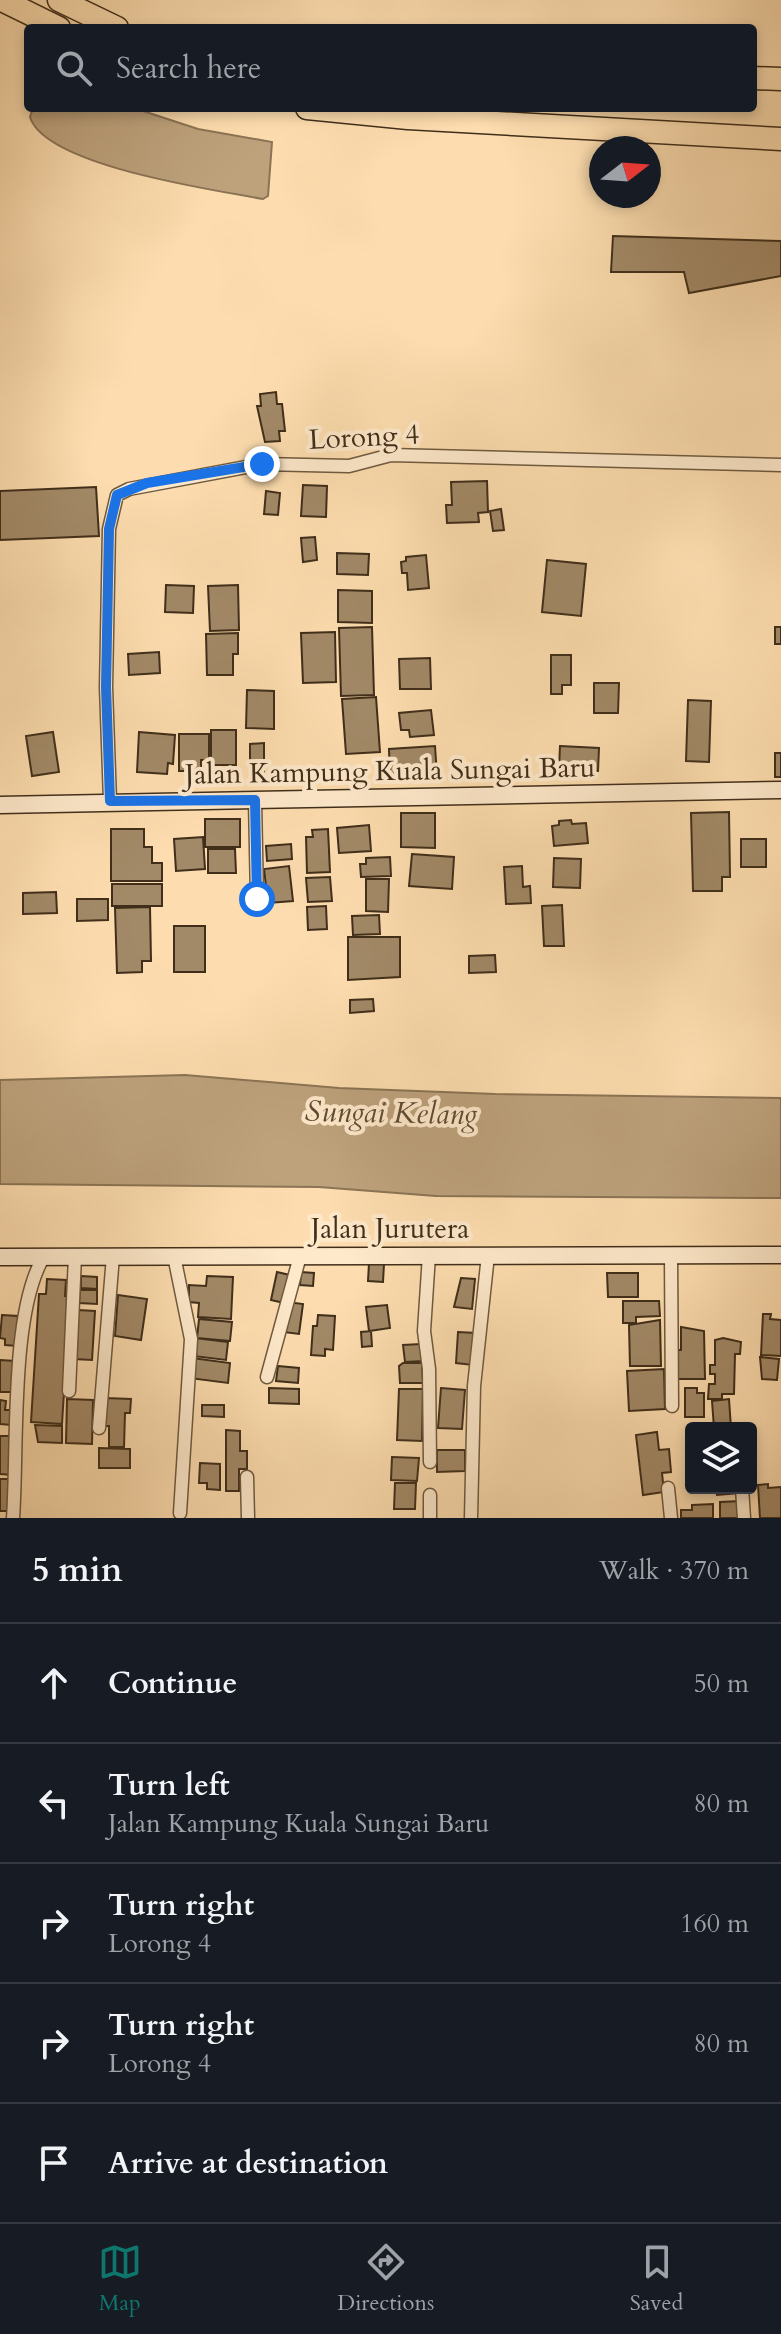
<!DOCTYPE html>
<meta charset="utf-8">
<style>
:root{--surface:#171b24;--page:#20242c;--text:#f1f3f6;--muted:#9ea1a6;--line:#363941;--accent:#0f766e}
body{margin:0;font-family:Cardo,serif;background:var(--page);color:var(--text)}
.controls{position:absolute;right:24px;bottom:24px;display:grid;overflow:hidden;border-radius:8px;box-shadow:0 4px 12px #0003}
.controls button{width:72px;height:72px;display:grid;place-items:center;padding:0;border:0;border-bottom:2px solid var(--line);background:var(--surface);color:var(--text);font:40px sans-serif}
.compass{position:absolute;left:589px;top:136px;width:72px;height:72px;border-radius:50%;background:var(--surface);box-shadow:0 4px 12px #0003;rotate:73deg}
.stop{position:absolute;width:24px;height:24px;margin:-18px;border:6px solid #1a73e8;border-radius:50%;background:#fff}
.stop.end{background:#1a73e8;border-color:#fff;box-shadow:0 2px 8px #0008}
.list{margin:0;padding:0;list-style:none}
h2{display:flex;justify-content:space-between;align-items:center;height:104px;margin:0;padding:0 32px;font-size:34px}
h2 small{font-size:26px;font-weight:400;color:var(--muted)}
.list li{display:grid;grid-template-columns:52px 1fr auto;gap:24px;align-items:center;box-sizing:border-box;height:120px;padding:0 32px;border-top:2px solid var(--line)}
.list b{display:block;font-size:30px;white-space:nowrap}
.list p{margin:0;font-size:26px;white-space:nowrap;color:var(--muted)}
.list em{font-size:26px;font-style:normal;color:var(--muted)}
.icon{flex:none;width:44px;height:44px;fill:none;stroke:currentColor;stroke-width:2;stroke-linecap:round;stroke-linejoin:round}
.map{position:relative;flex:none;width:781px;height:1518px;overflow:hidden}
.search{position:absolute;background:var(--surface);box-shadow:0 4px 12px #0003;left:24px;right:24px;top:24px;height:88px;display:flex;align-items:center;gap:20px;box-sizing:border-box;padding:0 28px;border-radius:8px;color:var(--muted);font-size:30px}
.sheet{height:704px;background:var(--surface)}
nav{display:flex;justify-content:space-around;align-items:center;box-sizing:border-box;height:112px;border-top:2px solid var(--line);background:var(--surface);font-size:22px;color:var(--muted)}
nav a{display:grid;justify-items:center;gap:4px}
nav .on{color:var(--accent)}
.map>svg:first-child{display:block}
</style>
<div class="map">
<svg width="781" height="1518" viewBox="0 0 781 1518">
<rect width="100%" height="100%" fill="#fdddaf"/>
<filter id="stains"><feTurbulence type="fractalNoise" baseFrequency=".0025" numOctaves="4"/><feColorMatrix values="0 0 0 0 .2 0 0 0 0 .09 0 0 0 0 .02 0 0 0 .5 -.17"/></filter>
<radialGradient id="worn" r=".72"><stop offset=".6" stop-color="#630" stop-opacity="0"/><stop offset="1" stop-color="#630" stop-opacity=".3"/></radialGradient>
<!-- water -->
<path fill="#bda27c" stroke="#8b7455" stroke-width="2" d="M33,108H134L198,129L272,142L268,196L263,199C215,190 45,166 30,117Z
M185,1075L339,1088L495,1094L781,1098V1198L436,1196L319,1187L0,1184V1080Z"/>
<!-- building -->
<path fill="#a28967" stroke="#402e1a" stroke-width="2" d="M613,236L781,241V276L689,293L684,272H611Z
M276,392L277,404H282L285,431H279L280,441L265,442L257,406H261L260,394Z
M487,481L488,512L478,513L479,522L447,523L446,505H452L451,482Z
M303,485L327,486L326,517L301,516Z
M96,487L99,536L0,540V491Z
M266,491L280,493L278,515L264,514Z
M501,509L504,530L493,531L490,511Z
M315,537L317,560L303,562L301,538Z
M337,553L369,554L368,575L337,574Z
M426,555L429,588L408,590L407,573H402L401,562L406,561V557Z
M547,560L586,564L581,616L542,612Z
M166,585L194,586L193,613L165,612Z
M238,585L239,630L210,631L208,586Z
M338,590L372,591V623L338,622Z
M372,627L374,695L341,696L339,628Z
M775,627H781V644H775Z
M335,632L336,682L303,683L301,633Z
M238,633V654H233V675H207L206,634Z
M159,652L160,673L129,675L128,654Z
M551,655H571V685H562V694H551Z
M430,658L431,689H400L399,659Z
M594,683H619L618,713H594Z
M247,690L274,691V729L246,728Z
M376,697L380,752L346,754L342,699Z
M688,700L711,701L709,762L686,761Z
M431,710L434,735L410,737L409,730H401L399,713Z
M211,730H236V765H211Z
M53,732L59,772L32,776L26,736Z
M139,732L175,735L173,764L168,763L167,774L137,772Z
M179,734H209V760H201V771H179Z
M264,743V775H250V744Z
M435,746L437,776L390,779L389,749Z
M560,746L599,748L598,771L559,770Z
M775,753H781V777H775Z
M729,812L730,877H722V891H693L691,813Z
M401,813H435V848L401,847Z
M205,819H240V847H205Z
M571,820L572,824L586,823L588,843L554,846L552,826L559,825V821Z
M369,825L371,851L339,853L337,828Z
M111,829H144V847H152V863H162V881H111Z
M328,829L330,872L307,873L306,837H313L312,830Z
M203,837L205,869L176,871L174,839Z
M741,839H766V867H741Z
M291,844L292,859L267,861L266,846Z
M208,849H235L236,873H208Z
M412,854L454,857L452,889L409,886Z
M390,857L391,876L361,877L360,864H366V858Z
M554,858L581,859L580,888L553,887Z
M289,866L293,901L268,903L264,869Z
M522,866L523,887L530,886L531,903L506,904L504,867Z
M330,877L332,901L308,902L306,878Z
M366,879H389L388,912L366,911Z
M112,884H162V906H112Z
M56,892L57,913L23,914V893Z
M77,899H108V920L77,921Z
M562,905L564,946H544L542,906Z
M326,906L327,929L308,930L307,907Z
M150,907L151,961H142V972L117,973L115,908Z
M379,915L380,934L353,935L352,916Z
M174,926H205V972H174Z
M348,937H400V977L348,980Z
M495,955L496,972L469,973V956Z
M373,999L374,1011L350,1013V1000Z
M369,1263L384,1264L383,1282L368,1281Z
M277,1272L290,1275L284,1303L271,1300Z
M301,1272L314,1273L313,1286L300,1285Z
M607,1273H638V1297H608Z
M81,1276L97,1277V1289L81,1288Z
M207,1276L233,1277L231,1319L198,1317L199,1303L189,1302V1285L206,1286Z
M461,1278L475,1279L472,1309L454,1307Z
M47,1279L66,1280L65,1296H70L62,1424L31,1422L39,1294H46Z
M80,1290H97V1304L79,1303Z
M118,1295L147,1299L141,1340L115,1336Z
M623,1301H659L660,1316L636,1317V1323H623Z
M287,1302L303,1304L299,1334L283,1332Z
M387,1305L390,1328L369,1331L366,1307Z
M78,1310L95,1311L92,1360L74,1359Z
M763,1314H771L770,1319L781,1320V1356L761,1355Z
M2,1315L18,1316L17,1346L5,1345V1339L0,1338Z
M318,1315L335,1316L333,1350L325,1349V1356L311,1355L313,1326H317Z
M199,1319L232,1322L230,1341L197,1338Z
M660,1320L661,1366H630L629,1325Z
M681,1327L704,1331L705,1379H676V1350H681Z
M371,1331L372,1346L362,1347L361,1332Z
M458,1332L476,1333L473,1365L456,1363Z
M195,1338L228,1342L226,1360L193,1356Z
M723,1338L741,1342L740,1354H735L734,1394H722V1399H708L709,1384H715V1374H710V1365H715V1340Z
M421,1344L423,1361L405,1362L403,1345Z
M760,1357L779,1359L777,1380L762,1379Z
M192,1358L230,1363L228,1383L189,1378Z
M0,1360L15,1361L14,1392H0Z
M403,1363H422L423,1383H400L399,1366Z
M278,1366L299,1368L298,1383L276,1381Z
M664,1369L665,1409L629,1411L627,1371Z
M269,1388L299,1389V1404L269,1403Z
M441,1388L465,1390L462,1429L438,1428Z
M685,1388H697V1393H704V1417H685Z
M399,1389H423L422,1441L397,1440Z
M105,1398L131,1399L130,1413H125L124,1447H109V1426H104Z
M67,1399L93,1400L92,1444L66,1443Z
M729,1399L731,1428H714L712,1401Z
M0,1400L6,1401L5,1410H12L11,1425L0,1424Z
M202,1405H224V1417L202,1416Z
M35,1425L62,1426V1443L38,1442Z
M226,1430L240,1431V1451H247V1469H239V1491H226Z
M657,1432L659,1450L669,1449L671,1472L662,1473L664,1492L643,1495L636,1435Z
M0,1436H13L12,1475L0,1474Z
M99,1448L130,1449V1468H99Z
M437,1450H465V1471L437,1472Z
M392,1457L419,1458L417,1481L391,1480Z
M200,1463L220,1464V1490L207,1489V1483H199Z
M0,1479H9V1511H0Z
M395,1483H416L415,1509H394Z
M768,1484V1488L781,1487V1518H760L758,1485Z
M716,1488H739V1493L717,1495Z
M741,1501L747,1518H720V1502Z
M713,1504V1518H681V1510H692V1505Z"/>
<g fill="none" stroke-linecap="round" stroke-linejoin="round">
<defs>
<path id="street" d="M255,800L257,899
M110,801L106,687L109,529L117,495L129,489L262,464L349,466L391,455L781,465
M429,1255L424,1331L429,1369L430,1462
M671,1255L672,1406
M174,1256L191,1339L180,1513
M267,1377L300,1256
M69,1391L75,1256
M99,1428L113,1256
M247,1477L248,1518
M668,1488L671,1518
M742,1488L744,1518
M430,1495V1518
M13,1518C18,1449 10,1315 43,1258
M471,1518L474,1386L488,1255"/>
<path id="secondary" d="M0,805L781,790
M0,1257L781,1255"/>
<path id="highway" d="M2,0L59,28
M59,0L117,28
M753,78L781,79
M307,108L408,118L781,139"/>
</defs>
<!-- street casing -->
<use href="#street" stroke="#6f5a3f" stroke-width="15"/>
<!-- secondary casing -->
<use href="#secondary" stroke="#402e1a" stroke-width="19"/>
<!-- highway casing -->
<use href="#highway" stroke="#402e1a" stroke-width="25"/>
<!-- street -->
<use href="#street" stroke="#fee9cb" stroke-width="12"/>
<!-- secondary -->
<use href="#secondary" stroke="#fee9cb" stroke-width="16"/>
<!-- highway -->
<use href="#highway" stroke="#fdddaf" stroke-width="22"/>
</g>
<g fill="none" stroke-linecap="round" stroke-linejoin="round">
<!-- route -->
<path stroke="#1a73e8" stroke-width="10" d="M257,899L255,800L110,801L106,687L109,529L117,495L147,483L262,464"/>
</g>
<g text-anchor="middle" dominant-baseline="central" stroke-width="8" stroke-linejoin="round" paint-order="stroke">
<!-- street labels -->
<g font-size="28" fill="#402e1a" stroke="#fee9cb">
<text transform="translate(364 437) rotate(-3)">Lorong 4</text>
<text transform="translate(390 771) rotate(-1)">Jalan Kampung Kuala Sungai Baru</text>
<text x="390" y="1229">Jalan Jurutera</text>
</g>
<!-- water labels -->
<g font-size="30" font-style="italic" fill="#5f4b32" stroke="#fee9cb">
<text transform="translate(391 1113) rotate(1)">Sungai Kelang</text>
</g>
</g>
<rect width="100%" height="100%" filter="url(#stains)"/>
<rect width="100%" height="100%" fill="url(#worn)"/>
</svg>
<div class="controls">
<button><svg class="icon" aria-label="layers" viewBox="0 0 24 24"><path d="M12 4l9 5-9 5-9-5zM3 14l9 5 9-5"/></svg></button>
</div>
<svg class="compass" viewBox="-18 -18 36 36"><path d="M0-13l5 13h-10z" fill="#e53935"/><path d="M0 13l5-13h-10z" fill="#9ea1a6"/></svg>
<div class="stop" style="left:257px;top:899px"></div>
<div class="stop end" style="left:262px;top:464px"></div>
<div class="search"><svg class="icon" aria-label="search" viewBox="0 0 24 24"><circle cx="10" cy="10" r="6"/><path d="M15 15l6 6"/></svg>Search here</div>
</div>
<section class="sheet">
<h2>5 min<small>Walk · 370 m</small></h2>
<ul class="list">
<li><svg class="icon" aria-label="ahead" viewBox="0 0 24 24"><path d="M12 20V5M6 11l6-6 6 6"/></svg><div><b>Continue</b></div><em>50 m</em></li>
<li><svg class="icon" aria-label="left" viewBox="0 0 24 24"><path d="M17 20v-9H6M10 6l-5 5 5 5"/></svg><div><b>Turn left</b><p>Jalan Kampung Kuala Sungai Baru</p></div><em>80 m</em></li>
<li><svg class="icon" aria-label="right" viewBox="0 0 24 24"><path d="M7 20v-9h11M14 6l5 5-5 5"/></svg><div><b>Turn right</b><p>Lorong 4</p></div><em>160 m</em></li>
<li><svg class="icon" aria-label="right" viewBox="0 0 24 24"><path d="M7 20v-9h11M14 6l5 5-5 5"/></svg><div><b>Turn right</b><p>Lorong 4</p></div><em>80 m</em></li>
<li><svg class="icon" aria-label="arrive" viewBox="0 0 24 24"><path d="M6 21V4h12l-3 4 3 4H6"/></svg><div><b>Arrive at destination</b></div></li>
</ul>
</section>
<nav>
<a class="on"><svg class="icon" aria-label="map" viewBox="0 0 24 24"><path d="M3 6l6-2 6 2 6-2v14l-6 2-6-2-6 2zM9 4v14M15 6v14"/></svg>Map</a>
<a><svg class="icon" aria-label="directions" viewBox="0 0 24 24"><path d="M12 3l9 9-9 9-9-9zM9 14v-3h6M13 9l2 2-2 2"/></svg>Directions</a>
<a><svg class="icon" aria-label="saved" viewBox="0 0 24 24"><path d="M7 4h10v16l-5-4-5 4z"/></svg>Saved</a>
</nav>
